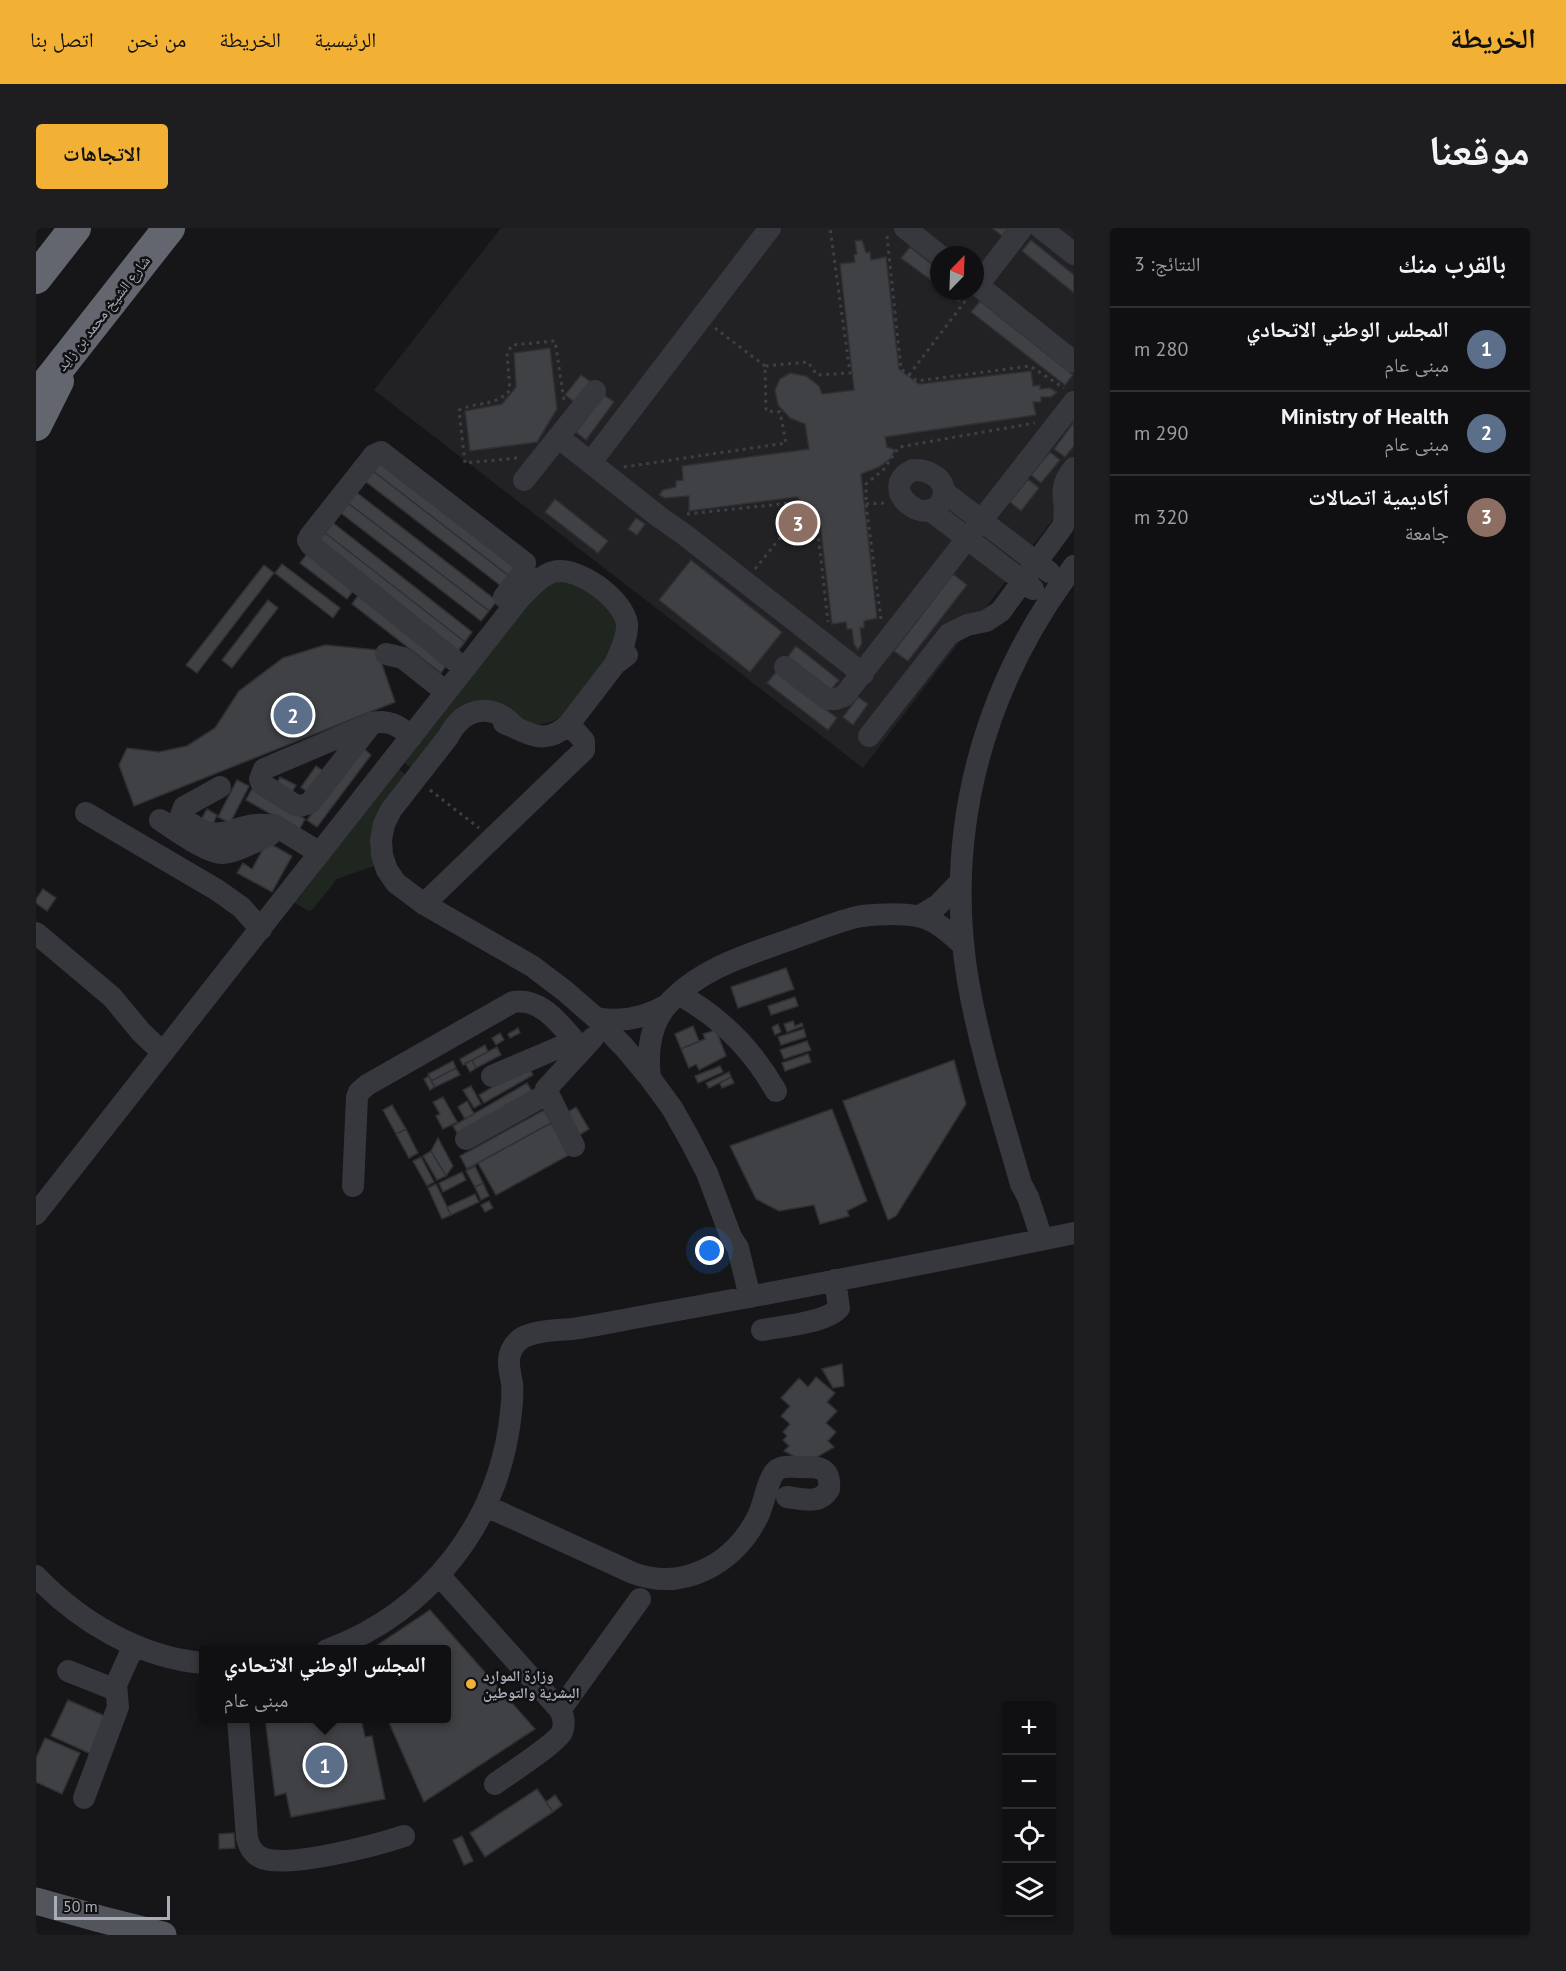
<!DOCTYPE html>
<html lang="ar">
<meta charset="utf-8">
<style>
:root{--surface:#101012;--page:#1e1e20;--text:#f1f3f6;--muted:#9c9d9f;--line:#303032;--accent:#f2b134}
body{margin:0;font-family:"PT Sans","Noto Naskh Arabic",sans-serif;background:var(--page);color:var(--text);direction:rtl}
.controls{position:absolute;right:18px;bottom:18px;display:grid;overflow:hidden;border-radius:6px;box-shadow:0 2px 4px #0004}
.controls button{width:54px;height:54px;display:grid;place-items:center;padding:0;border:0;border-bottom:2px solid var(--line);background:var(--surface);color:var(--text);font:30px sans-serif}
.compass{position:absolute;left:894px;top:18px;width:54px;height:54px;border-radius:50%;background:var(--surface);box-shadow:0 2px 4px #0004;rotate:23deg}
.scale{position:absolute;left:18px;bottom:15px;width:116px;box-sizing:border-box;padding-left:6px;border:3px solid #a8adb8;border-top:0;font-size:16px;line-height:21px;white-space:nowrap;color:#a8adb8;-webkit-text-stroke:4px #111113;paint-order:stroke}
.you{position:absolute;left:674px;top:1023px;width:21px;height:21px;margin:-15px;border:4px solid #fff;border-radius:50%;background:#1a73e8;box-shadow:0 0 0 9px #1a73e833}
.badge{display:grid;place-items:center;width:39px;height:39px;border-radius:50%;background:var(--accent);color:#fff;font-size:20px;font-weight:700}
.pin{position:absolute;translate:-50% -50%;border:3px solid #fff;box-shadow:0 2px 6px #0006}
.popup{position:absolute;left:163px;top:1417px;width:252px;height:78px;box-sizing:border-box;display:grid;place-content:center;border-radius:6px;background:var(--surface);filter:drop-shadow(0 2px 4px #0005);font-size:20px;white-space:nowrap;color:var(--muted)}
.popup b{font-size:22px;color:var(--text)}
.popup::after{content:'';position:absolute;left:50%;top:100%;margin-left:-12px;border:12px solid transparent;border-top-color:var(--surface)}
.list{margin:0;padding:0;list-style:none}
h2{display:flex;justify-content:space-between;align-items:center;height:78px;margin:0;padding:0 24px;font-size:26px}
h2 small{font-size:20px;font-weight:400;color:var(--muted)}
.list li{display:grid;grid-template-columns:39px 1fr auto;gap:18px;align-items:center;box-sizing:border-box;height:84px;padding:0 24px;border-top:2px solid var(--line)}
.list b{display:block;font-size:22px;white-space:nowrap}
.list p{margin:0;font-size:20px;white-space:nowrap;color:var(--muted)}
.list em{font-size:20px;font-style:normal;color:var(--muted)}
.icon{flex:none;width:33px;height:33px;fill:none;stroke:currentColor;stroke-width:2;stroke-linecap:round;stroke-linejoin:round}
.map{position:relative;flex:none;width:1038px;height:1707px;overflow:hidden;direction:ltr;border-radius:6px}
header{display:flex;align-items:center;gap:36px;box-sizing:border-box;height:84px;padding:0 30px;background:var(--accent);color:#111}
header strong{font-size:28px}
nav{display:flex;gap:33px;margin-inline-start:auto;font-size:21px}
.intro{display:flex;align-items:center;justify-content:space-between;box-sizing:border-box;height:144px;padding:0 36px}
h1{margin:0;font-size:42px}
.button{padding:15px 27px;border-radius:6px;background:var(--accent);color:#111;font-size:21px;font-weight:700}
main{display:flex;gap:36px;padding:0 36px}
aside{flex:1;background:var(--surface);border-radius:6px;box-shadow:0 2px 4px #0004}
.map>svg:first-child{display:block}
</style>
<header>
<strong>الخريطة</strong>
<nav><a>الرئيسية</a><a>الخريطة</a><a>من نحن</a><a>اتصل بنا</a></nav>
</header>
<div class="intro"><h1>موقعنا</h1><a class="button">الاتجاهات</a></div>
<main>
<aside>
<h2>بالقرب منك<small>النتائج: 3</small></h2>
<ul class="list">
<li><span class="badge" style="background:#5c6f8a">1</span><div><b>المجلس الوطني الاتحادي</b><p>مبنى عام</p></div><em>280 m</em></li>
<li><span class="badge" style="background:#5c6f8a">2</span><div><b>Ministry of Health</b><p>مبنى عام</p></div><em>290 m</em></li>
<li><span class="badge" style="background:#8d6e63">3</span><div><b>أكاديمية اتصالات</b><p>جامعة</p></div><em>320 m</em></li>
</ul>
</aside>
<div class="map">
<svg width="1038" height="1707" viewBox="0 0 1038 1707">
<rect width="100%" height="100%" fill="#161618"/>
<!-- built -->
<path fill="#222225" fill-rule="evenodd" d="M465,0H1038V264L827,540L338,162ZM903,27H939V63H903Z"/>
<!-- green -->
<path fill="#1e261f" d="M539,350L582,389V416L526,488C496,507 481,489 454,473L376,541L367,534L507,357Z
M362,540L371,548C351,575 325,601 338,638L301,651L277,681L273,683L257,674L262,671Z"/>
<!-- building -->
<path fill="#404145" stroke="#303034" stroke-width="1.5" d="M956,0H972L966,8Z
M826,12L830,25L834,24L835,32L850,29L863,141L883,156L995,143L997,158L1004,157V161L1014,160L1021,164L1015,169H1005V174H997L1000,187L849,209L851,219L859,222L854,231L843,239L825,246L841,390L828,393V400H824L826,415L822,422L818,416L816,401H811L810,394L796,396L783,287L770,279L761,269L653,283V268L629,270L623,267L627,262L640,259V253L647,252L646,238L773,221L769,196L754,190L742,177L739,162L744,151L754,145L770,148L783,158L786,166L818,162L804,36L819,34L818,27L821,26L819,13Z
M995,12L1038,47V65L986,23Z
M874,19L903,42V58L865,30Z
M909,63H931L923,74Z
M944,73L1037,147L1029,157L935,84Z
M514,120L521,181L501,214L434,223L429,183L466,176L480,159L478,125Z
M545,147L555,154L539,174L529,167Z
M568,167L578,174L550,212L540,204Z
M1038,194V218L1029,229L1018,221Z
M1014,224L1024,232L1005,255L995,247Z
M345,233L485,340L477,351L337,243Z
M337,243L477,351L469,361L329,253Z
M992,251L1003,260L985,283L974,274Z
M320,264L461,373L453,383L312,275Z
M519,271L572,313L562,325L509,284Z
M312,275L453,383L445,393L305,285Z
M600,290L609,296L601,307L592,301Z
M296,294L436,404L429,414L288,304Z
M288,304L429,414L421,424L280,314Z
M271,326L318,362L311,371L264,335Z
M655,332L746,404L714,444L623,372Z
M246,336L304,380L297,390L239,345Z
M228,337L238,345L161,445L150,437Z
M917,346L931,357L872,433L858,423Z
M323,366L412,435L405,445L316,376Z
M232,372L242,380L196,440L186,432Z
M289,417L341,422L359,474L98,578L83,537L91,520L123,524L151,518L179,500L203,463L247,430Z
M760,418L803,452L794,463L751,430Z
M740,444L801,490L792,502L731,455Z
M822,469L832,476L817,497L807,489Z
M326,519L335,527L281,599L271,592Z
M280,538L290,545L274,566L265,559Z
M244,549L260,557L254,568L239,560Z
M201,552L213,558L194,595L182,589Z
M216,561L269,591L263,602L210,572Z
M171,581L181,587L176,598L165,592Z
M231,614L256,628L236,664L201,645L207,635L216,641Z
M7,661L20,670L11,683L0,675V671Z
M750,740L758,761L702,780L695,759Z
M759,769L762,778L735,787L732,778Z
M757,793L759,798L766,795L767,798L751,804L748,796Z
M742,796L745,804L739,807L736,799Z
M657,798L663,813L645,821L639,806Z
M482,800L484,805L474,810L472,806Z
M768,801L770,809L745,817L742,809Z
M680,802L690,828L663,842L660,836L653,840L645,821L669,811L667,806Z
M464,805L468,812L460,817L456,810Z
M771,813L775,822L748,831L744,822Z
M449,817L452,824L427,837L424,831Z
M461,819L465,827L440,840L436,832Z
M772,826L775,834L749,843L746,835Z
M436,832L440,840L434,844L429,835Z
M918,832L930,876L860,988L852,992L807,873Z
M417,833L420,840L395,853L392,846Z
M492,838L497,847L448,875L443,867Z
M684,838L687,844L662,855L659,848Z
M420,840L424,847L399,859L395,853Z
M693,844L695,849L673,860L670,855Z
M393,848L399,859L394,862L388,851Z
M695,849L698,855L686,860L684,855Z
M491,855L497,865L423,908L417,898Z
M435,858L445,876L438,880L427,862Z
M407,869L421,894L407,901L400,888L404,886L397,874Z
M431,873L438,886L429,891L422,879Z
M356,877L370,901L360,906L347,882Z
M540,879L553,901L540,909L527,887Z
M796,881L831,973L811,983L813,988L784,996L778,977L743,983L720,971L694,918Z
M508,882L515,895L431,941L424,928Z
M515,895L533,927L460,967L442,935Z
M370,901L382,925L373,930L360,906Z
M402,910L417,938L410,948L395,923Z
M395,923L410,948L401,952L387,928Z
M385,929L398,954L391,958L377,933Z
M439,938L447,955L439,959L430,943Z
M426,944L430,952L407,964L403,955Z
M447,955L453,968L445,972L439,959Z
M400,956L415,987L406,991L392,960Z
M439,966L443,974L415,987L411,979Z
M453,973L457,980L449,984L445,977Z
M806,1136L808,1158L797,1160L786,1141Z
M780,1149L799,1165L791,1174L801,1183L790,1195L800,1204L792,1213L798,1219L771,1235L748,1223L753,1218L747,1212L751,1208L747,1204L754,1196L745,1188L754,1178L745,1170L763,1150L772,1159Z
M394,1382L499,1501L388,1574L351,1490H410V1422H334Z
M32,1472L71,1489L55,1526L15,1508Z
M229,1490H325L329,1509L336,1508L349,1571L255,1589L250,1565L239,1568Z
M9,1510L44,1525L26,1566L0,1554V1530Z
M501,1561L517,1584L449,1629L434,1605Z
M519,1567L526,1577L517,1584L510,1574Z
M198,1605L199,1620L183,1621V1606Z
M426,1608L437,1633L428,1637L417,1612Z"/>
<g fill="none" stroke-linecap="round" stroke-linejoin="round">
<!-- path -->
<path stroke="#3d3f44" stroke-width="3" stroke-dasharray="3 4.5" stroke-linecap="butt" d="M851,8L865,141L881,153L994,138L1028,160
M679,100L729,138
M873,147L930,72
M481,230L429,235L423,182C443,173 459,179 474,162L471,125L476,117L519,113L528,172
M588,239L750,215L744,184L730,183L729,138L772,134L781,147L814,145L794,0
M830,276L849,275
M651,286L763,274L780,287L792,394
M719,341L769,279
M845,391L830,276V256L848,241L863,219L999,195
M394,562L443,600"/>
<!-- minor -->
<path stroke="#37383d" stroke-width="22" d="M869,0L903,27
M1005,0L1038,26
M939,55L1038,134
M942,57L986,0
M522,209L622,288L649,307L827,446
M555,234L734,0
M877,242C893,241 914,252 906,272C893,303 838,261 877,242Z
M488,252L559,163
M908,264L1013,344
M894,282L997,361
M350,426L367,430L410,464
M749,439L791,471H800L808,468L1038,174
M428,440L275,317L272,312L274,308L338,227L345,224L489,335L488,343L468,369
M336,495L274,575L264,578L259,577L226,556L224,551L228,541Z
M336,495C353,491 362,498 376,508
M468,495C494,505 508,519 533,496L579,436L591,427
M480,500C457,474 428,478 412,509L355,582L348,596L345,612L346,627L351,642L360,655L388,676L496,738L529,763L560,790L588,819L614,850L636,880L654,912L671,945L695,1009L702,1020L714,1069
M833,508L913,406L931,397L950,393L965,383L1027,298C1034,273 1018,264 1038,240
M184,559L148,579L145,587C149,592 154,595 160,599C185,614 196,599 220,597C227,596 231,598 238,597L284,625
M50,585L181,662L205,679L225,701
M124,592C137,600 172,626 186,625C201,624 220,613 234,607
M388,676L548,522V513L533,496
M884,688L902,677L924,654
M0,705L76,769L105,804L127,825
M642,766C685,789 716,821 740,863
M560,790C586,795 609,790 631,777
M456,848L538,813
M614,850C611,824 613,797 632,776C665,739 715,726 761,709C782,702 804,692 826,688C844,686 864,685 881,688C898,690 915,706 927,717
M430,911L511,866
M538,918L510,861L557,810
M317,958L321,869L323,864L331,857L477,774C508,769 527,801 546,821
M0,986L484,370C494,360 504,348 517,344C542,337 588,372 591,396C592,410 584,424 579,436
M1006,1011L992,969L985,956C966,889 944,822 932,753C907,604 947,458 1038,338
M726,1102C745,1098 791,1095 803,1080L799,1052
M450,1278L597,1345C648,1364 699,1335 722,1288C728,1277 732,1248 741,1242C747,1237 756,1239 763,1239C780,1239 795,1237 793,1261C784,1277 767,1271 751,1269
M403,1347L524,1482C528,1489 529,1496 526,1504C521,1515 471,1547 459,1556
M0,1348C43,1393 104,1430 168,1435
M291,1422C394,1384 464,1293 475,1184C476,1175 477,1164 476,1155C473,1140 469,1127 481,1114C484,1111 489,1108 493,1107C506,1102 522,1102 536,1101C558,1098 581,1093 603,1089C748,1063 893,1035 1038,1005
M32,1443L80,1462
M524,1482L604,1371
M202,1490L211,1610C213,1618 216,1625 224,1629C248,1642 341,1617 368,1608
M48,1570L82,1479L80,1457L98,1417"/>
<!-- major -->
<path stroke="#53555c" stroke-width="27" d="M0,1673L64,1691L127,1707"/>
<!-- highway -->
<path stroke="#63666e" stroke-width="32" d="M0,50L39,0
M0,169L133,0
M0,197L22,153"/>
</g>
<!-- markers -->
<circle fill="#f2b134" stroke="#111113" stroke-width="2" cx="435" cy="1456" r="6"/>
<g text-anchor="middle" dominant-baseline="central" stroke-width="5" stroke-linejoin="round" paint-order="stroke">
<!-- street labels -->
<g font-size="15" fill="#a8adb8" stroke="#111113">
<text transform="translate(67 85) rotate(-52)">شارع الشيخ محمد بن زايد</text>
</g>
<!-- poi labels -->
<g font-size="15" font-weight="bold" fill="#a8adb8" stroke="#111113" text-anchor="start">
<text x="447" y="1447">وزارة الموارد<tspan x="447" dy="17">البشرية والتوطين</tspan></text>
</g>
</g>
</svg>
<div class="controls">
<button>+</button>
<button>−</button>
<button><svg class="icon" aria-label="locate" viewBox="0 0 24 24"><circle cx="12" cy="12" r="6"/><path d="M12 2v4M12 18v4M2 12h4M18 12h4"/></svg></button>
<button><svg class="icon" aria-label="layers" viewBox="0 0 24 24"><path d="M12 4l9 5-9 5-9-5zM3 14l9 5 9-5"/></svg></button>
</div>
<svg class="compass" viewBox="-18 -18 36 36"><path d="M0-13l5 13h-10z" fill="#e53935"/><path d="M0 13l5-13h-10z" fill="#9c9d9f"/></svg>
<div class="scale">50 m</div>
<div class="you"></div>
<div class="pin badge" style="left:289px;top:1537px;background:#5c6f8a">1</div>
<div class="popup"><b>المجلس الوطني الاتحادي</b>مبنى عام</div>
<div class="pin badge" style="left:257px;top:487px;background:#5c6f8a">2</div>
<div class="pin badge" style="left:762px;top:295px;background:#8d6e63">3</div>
</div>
</main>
